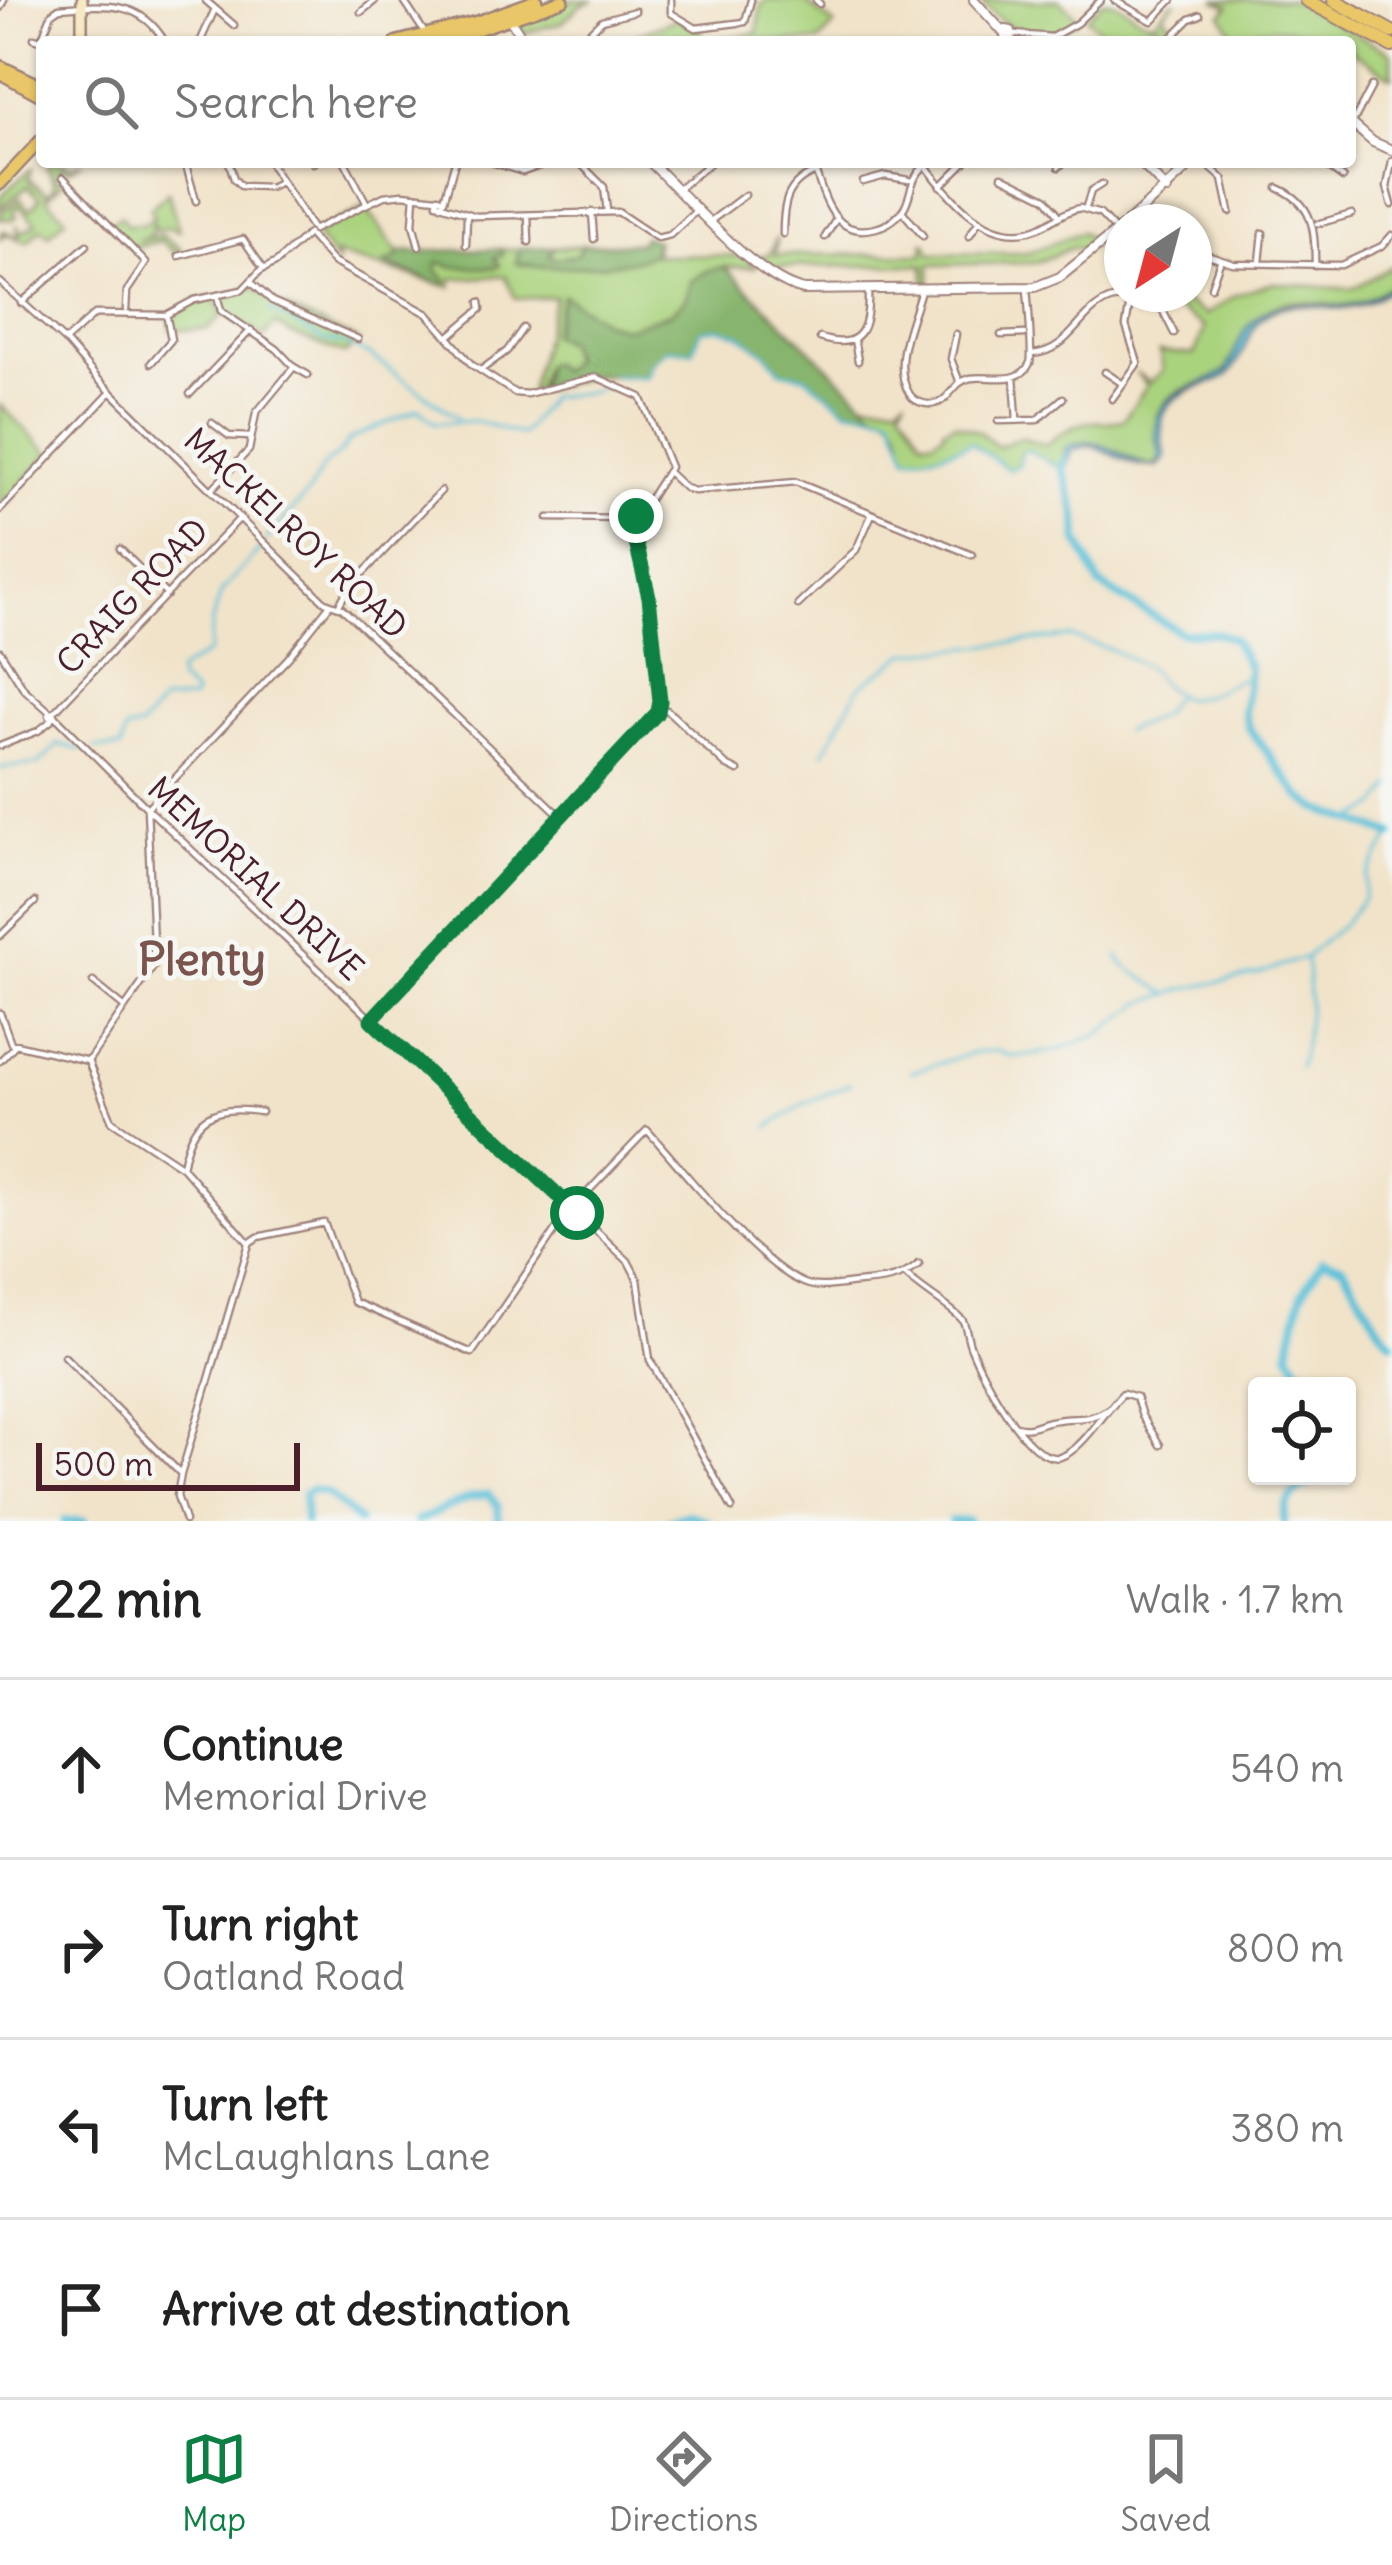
<!DOCTYPE html>
<meta charset="utf-8">
<style>
:root{--surface:#fff;--page:#f2f2f2;--text:#222;--muted:#767676;--line:#e0e0e0;--accent:#0b8043}
body{margin:0;font-family:Delius,sans-serif;background:var(--page);color:var(--text)}
.controls{position:absolute;right:36px;bottom:36px;display:grid;overflow:hidden;border-radius:12px;box-shadow:0 3px 9px #0004}
.controls button{width:108px;height:108px;display:grid;place-items:center;padding:0;border:0;border-bottom:3px solid var(--line);background:var(--surface);color:var(--text);font:60px sans-serif}
.compass{position:absolute;left:1104px;top:204px;width:108px;height:108px;border-radius:50%;background:var(--surface);box-shadow:0 3px 9px #0004;rotate:216deg}
.scale{position:absolute;left:36px;bottom:30px;width:264px;box-sizing:border-box;padding-left:12px;border:6px solid #4a1f2b;border-top:0;font-size:33px;line-height:42px;white-space:nowrap;color:#4a1f2b;-webkit-text-stroke:9px #f6f6f2;paint-order:stroke}
.stop{position:absolute;width:36px;height:36px;margin:-27px;border:9px solid #0b8043;border-radius:50%;background:#fff}
.stop.end{background:#0b8043;border-color:#fff;box-shadow:0 3px 12px #0008}
.list{margin:0;padding:0;list-style:none}
h2{display:flex;justify-content:space-between;align-items:center;height:156px;margin:0;padding:0 48px;font-size:51px}
h2 small{font-size:39px;font-weight:400;color:var(--muted)}
.list li{display:grid;grid-template-columns:78px 1fr auto;gap:36px;align-items:center;box-sizing:border-box;height:180px;padding:0 48px;border-top:3px solid var(--line)}
.list b{display:block;font-size:45px;white-space:nowrap}
.list p{margin:0;font-size:39px;white-space:nowrap;color:var(--muted)}
.list em{font-size:39px;font-style:normal;color:var(--muted)}
.icon{flex:none;width:66px;height:66px;fill:none;stroke:currentColor;stroke-width:2;stroke-linecap:round;stroke-linejoin:round}
.map{position:relative;flex:none;width:1392px;height:1521px;overflow:hidden}
.search{position:absolute;background:var(--surface);box-shadow:0 3px 9px #0004;left:36px;right:36px;top:36px;height:132px;display:flex;align-items:center;gap:30px;box-sizing:border-box;padding:0 42px;border-radius:12px;color:var(--muted);font-size:45px}
.sheet{height:876px;background:var(--surface)}
nav{display:flex;justify-content:space-around;align-items:center;box-sizing:border-box;height:168px;border-top:3px solid var(--line);background:var(--surface);font-size:33px;color:var(--muted)}
nav a{display:grid;justify-items:center;gap:6px}
nav .on{color:var(--accent)}
.map>svg:first-child{display:block}
</style>
<div class="map">
<svg width="1392" height="1521" viewBox="0 0 1392 1521">
<rect width="100%" height="100%" fill="#f6f6f2"/>
<filter id="ink" filterUnits="userSpaceOnUse"><feTurbulence type="fractalNoise" baseFrequency=".00833" numOctaves="2"/><feDisplacementMap in="SourceGraphic" scale="24" xChannelSelector="R" yChannelSelector="G"/><feConvolveMatrix kernelMatrix="1 2 1 2 8 2 1 2 1" color-interpolation-filters="sRGB"/></filter>
<filter id="wash" filterUnits="userSpaceOnUse"><feTurbulence type="fractalNoise" baseFrequency=".004" numOctaves="4" result="noise"/><feDisplacementMap in="SourceGraphic" scale="48" xChannelSelector="R" yChannelSelector="G"/><feGaussianBlur stdDeviation="2.7" result="paint"/><feColorMatrix in="noise" values="0 0 0 0 0 0 0 0 0 0 0 0 0 0 0 0 0 1.4 0 .05"/><feComposite in="paint" operator="in"/></filter>
<g filter="url(#wash)">
<rect width="100%" height="100%" fill="#f1e3c9"/>
<!-- green -->
<path fill="#aad37e" stroke="#7a7954" stroke-width="3" d="M571,0H594L579,6L562,23L523,33L519,19Z
M769,0H802L835,25L819,42H711L757,33L761,4Z
M1059,0L1079,18C1047,45 1006,33 981,1Z
M1104,0C1124,1 1136,22 1154,21L1176,0L1163,14L1177,29L1170,36L1155,22L1135,42H1114L1087,18Z
M1215,0H1292L1392,53V77L1350,50V42C1312,42 1292,19 1253,32V42H1239L1222,15L1229,6Z
M676,19L700,29L702,42H617Z
M51,162H64L69,167L82,162L68,171L64,167L58,171L56,178L63,182L47,198L66,218L49,235L41,228L27,242L6,234L0,239L3,231L19,237L17,225L22,232L37,223L19,206L13,211L17,216L14,219H0V213L20,198L29,210L40,198L28,186L0,208V197L32,167L28,179L48,194L55,186L47,166Z
M168,192L179,231L167,227L156,231L153,224L151,235L138,241L161,235L181,249L178,255L160,241L133,248L108,224L121,216L127,225L144,224L154,217L150,209Z
M365,207L400,255L639,243L645,236L656,241L655,255L746,256L755,267H721L691,281L686,299L671,313L626,328L605,322L563,295L551,335L567,342L570,364L559,371L551,363L543,367L535,391L529,393L555,297L515,299L506,276L451,279V287L336,255L337,263L318,239V232Z
M1081,232L1096,242L1083,252L1074,247L1035,263L930,265V284H925L924,265L767,267L756,256L769,255L777,237L775,255L924,254L923,243L926,242L931,254L1028,253Z
M1392,266V285C1382,291 1371,299 1359,303C1332,312 1303,295 1277,305C1244,318 1247,346 1227,369C1212,388 1178,382 1164,405C1150,426 1168,448 1156,466C1125,464 1097,428 1066,449L1061,468L1027,450L1021,452L1018,466L1009,470L971,443L941,453L908,457C899,438 904,413 875,412L863,401L898,403L907,396L901,406L923,439L933,440L944,432L943,428L955,423L978,431L998,447L1021,437L1045,445C1058,435 1075,423 1092,422C1103,421 1111,423 1123,420L1147,386L1136,372L1150,383L1163,370L1160,352L1194,355L1205,328L1164,299V294H1173L1206,315L1236,295L1273,283L1352,289Z
M253,286L271,301L358,341L345,354L291,334L275,324L264,337L223,311L220,300Z
M213,298L223,314L208,329L171,330L170,317L193,303Z
M0,405L50,453L0,508Z"/>
<!-- forest -->
<path fill="#87b56d" stroke="#686a4c" stroke-width="3" d="M645,236L656,241L653,253C632,267 541,271 516,263L520,248L554,247L549,256L556,259L577,255L583,245L639,243Z
M502,249L503,255L494,258L500,265L496,268L455,267L438,262L436,269L446,280L443,285L384,264L397,258L399,252Z
M725,267L875,412L847,409L805,376L780,371L767,354L739,334L718,328L701,330L693,351L667,349L652,363L647,377L596,375L537,391L545,364L551,363L559,371L571,361L567,342L551,335L563,295L605,322L626,328L671,313L686,299L691,281L709,270Z"/>
<!-- water -->
<path fill="#5bc1d9" stroke="#527082" stroke-width="3" d="M1392,285V289C1378,296 1365,306 1349,308C1326,311 1297,299 1275,310C1244,324 1249,353 1228,375C1221,382 1211,382 1202,386C1161,400 1156,418 1166,457L1158,467L1137,465L1090,445L1073,450L1065,470L1061,468L1066,449C1097,428 1125,464 1156,466C1165,451 1155,446 1156,430C1157,389 1199,388 1225,372C1235,357 1239,334 1252,322C1285,288 1320,315 1359,303C1370,300 1382,291 1392,285Z"/>
<g fill="none" stroke-linecap="round" stroke-linejoin="round">
<!-- stream -->
<path stroke="#5bc1d9" stroke-width="3" d="M270,310L323,340L346,344L371,356L458,418
M613,376L647,377L652,363L667,349L693,351L701,330L718,328L739,334L767,354L780,371L805,376L847,409L892,415L908,457L941,453L971,443L1009,470L1018,466L1022,452L1027,450L1063,469
M266,540L309,492L324,465L339,454L350,439L419,409L435,423L476,421L521,435L550,397L591,392L605,384
M1124,731L1160,716L1175,695
M94,748H121L125,731L140,728L162,702L192,700L194,694L178,681L179,671L209,652L212,621L222,591L263,546
M824,752L859,687L907,653L1071,637L1112,650L1147,667L1166,688L1184,699L1207,695L1249,675
M0,768L39,764L59,744L81,750
M1354,820L1379,805L1392,786
M1118,956L1126,967L1168,994
M1299,1068C1309,1029 1311,996 1306,957L1345,922L1363,899L1367,876L1392,834
M911,1072L977,1052L997,1051L1013,1057L1055,1051L1098,1035L1142,1003L1184,989L1259,974L1306,957
M769,1127L804,1104L850,1084"/>
<!-- river -->
<path stroke="#5bc1d9" stroke-width="8" d="M1065,459L1063,469L1077,516L1078,540L1100,585L1182,633H1217L1233,639L1249,668L1244,713L1248,727L1299,795L1318,809L1392,834
M1392,946L1388,955L1392,963
M1312,1386L1289,1352L1301,1296L1322,1260L1343,1266L1380,1328L1392,1342
M65,1521H84
M305,1521L304,1494L311,1490L326,1493L359,1521
M417,1521L469,1498L488,1494L498,1506L499,1521
M668,1521L688,1514L707,1521
M951,1521H968
M1284,1521C1282,1494 1306,1484 1326,1476"/>
</g>
</g>
<g filter="url(#ink)">
<g fill="none" stroke-linecap="round" stroke-linejoin="round">
<defs>
<path id="minor" d="M205,0L234,25
M403,0L423,30
M671,0V13L696,28L745,22L751,0
M816,0L820,4
M1114,0L1152,21L1172,0
M0,8L4,0
M361,12L376,0
M1012,34L1052,37L1077,23L1101,0
M34,38L46,42
M41,40L52,13L59,8C105,4 141,0 165,42
M201,40L215,9
M579,42L602,20L635,11
M1167,42L1190,19L1200,15
M1352,124L1372,86
M1392,161L1387,187L1392,205
M185,162L196,201
M229,162L234,179L241,186L269,187L281,182
M269,162L313,230
M345,162L367,204
M491,162L523,172L551,162
M579,162L604,187L607,211
M812,162C824,193 831,240 876,228C888,225 899,217 905,206C913,189 910,178 926,165
M923,162C946,193 984,242 1029,231C1048,227 1061,211 1080,208L1100,214L1116,231
M1204,162L1223,179L1230,212
M1321,162L1343,178
M313,163L315,162
M1059,167L1064,162
M1002,176L1046,198L1059,215
M63,177L146,263L127,291L126,310
M863,182L885,176L909,180
M941,186L965,162
M1278,188C1314,203 1315,231 1315,265
M678,189L711,162
M415,195L413,224L419,246
M438,197L444,199L442,204L437,203Z
M444,200L455,162
M441,205L476,216L618,212L657,238L670,235L697,210
M1086,207L1091,191L1102,184
M902,211L923,236
M592,212L594,239
M528,215L529,242
M712,220L745,195
M1317,224L1352,214
M313,230L384,196L403,194L437,198
M783,234C783,204 786,183 816,172
M969,236L979,221
M311,237L333,262L428,314L472,365L515,393L527,394L596,377L641,397L670,467L632,526L649,597L659,709
M825,237L835,221
M466,245L467,215
M1194,250L1233,263L1341,265L1382,246L1392,235
M179,256L243,239L263,268
M1260,262L1263,233
M0,282L65,341L98,379L325,602L342,608L562,817
M252,283L272,301L358,339
M1211,287L1220,261
M920,293C912,322 891,363 909,393C913,401 924,405 933,404C950,402 953,381 971,378C990,375 1020,386 1030,363C1033,356 1028,302 1027,288
M21,303L87,245
M1159,303L1174,333
M956,334L951,359L959,380
M1001,335L1025,334
M448,337L481,309L480,302
M820,338C863,352 869,326 868,290
M854,339L858,361
M65,341L95,314L166,315L194,300L242,290L260,271L277,262L308,234
M1032,354C1071,352 1080,308 1113,299C1127,296 1139,305 1152,306L1159,303L1160,294
M151,363L171,340L167,318
M294,367L308,375
M481,370L507,351L523,328
M1105,372L1120,382
M1014,377L1017,419
M190,394L251,330
M1112,399L1138,363L1126,326L1130,302
M998,421L1037,420L1063,398
M212,423L229,436L249,437
M669,473L685,488L694,491L796,482L972,555
M212,489L249,450L256,413L294,367L277,349L221,311L217,295
M0,510L111,392
M548,518L632,519
M120,549L167,595
M339,605L348,589L441,491
M798,605L856,550L872,514
M0,651L24,689L51,713
M659,709L667,710L726,765L738,771
M53,713L240,518
M54,713L56,717L51,719L49,715Z
M56,717L147,808L628,1261L638,1280L650,1360L732,1508
M0,746L38,731L52,720
M0,936L35,902
M93,982L125,1008
M0,1013L11,1043L88,1061L112,1121L182,1167L249,1243
M371,1020L659,709
M0,1061L15,1045
M88,1061L154,966L147,808L288,658L329,606
M182,1167C191,1117 211,1104 261,1112
M569,1204L581,1199L647,1130C682,1168 763,1273 810,1285C824,1289 843,1284 857,1283C881,1281 900,1280 919,1264
M249,1243L258,1237L324,1223L354,1302L472,1353L570,1209
M906,1275C919,1289 956,1310 963,1321C967,1329 967,1339 971,1348C981,1373 1027,1464 1060,1457C1081,1452 1107,1408 1123,1393L1136,1397L1142,1416L1160,1445
M64,1356L181,1474
M1016,1426C1033,1431 1040,1421 1057,1420C1077,1417 1089,1421 1107,1410
M185,1521L177,1496L181,1474L249,1244"/>
<path id="tertiary" d="M974,0L1004,33
M509,18L525,42
M1006,30L1011,31V36H1005Z
M1350,122L1373,142L1392,150
M650,162C688,198 757,281 804,290L1035,287L1060,277L1122,227
M1140,162L1167,190
M1128,222L1194,162"/>
<path id="secondary" d="M82,0V42"/>
<path id="primary" d="M396,42L479,21L537,0
M429,42L470,32L563,0
M0,66L42,86
M0,73L42,96
M0,184L42,139"/>
<path id="trunk" d="M1306,0L1392,46
M1334,0L1392,32"/>
</defs>
<!-- minor casing -->
<use href="#minor" stroke="#9e817a" stroke-width="9"/>
<!-- tertiary casing -->
<use href="#tertiary" stroke="#9e817a" stroke-width="12"/>
<!-- secondary casing -->
<use href="#secondary" stroke="#9e817a" stroke-width="14"/>
<!-- primary casing -->
<use href="#primary" stroke="#9e817a" stroke-width="15"/>
<!-- trunk casing -->
<use href="#trunk" stroke="#9e817a" stroke-width="16"/>
<!-- minor -->
<use href="#minor" stroke="#fff" stroke-width="4.5"/>
<!-- tertiary -->
<use href="#tertiary" stroke="#fff" stroke-width="8"/>
<!-- secondary -->
<use href="#secondary" stroke="#f6e9c3" stroke-width="9"/>
<!-- primary -->
<use href="#primary" stroke="#e9c769" stroke-width="10"/>
<!-- trunk -->
<use href="#trunk" stroke="#e9c769" stroke-width="12"/>
</g>
</g>
<g fill="none" stroke-linecap="round" stroke-linejoin="round" filter="url(#ink)">
<!-- route -->
<path stroke="#0b8043" stroke-width="15" d="M577,1213L371,1020L658,712L660,701L649,597L632,526L636,516"/>
</g>
<g text-anchor="middle" dominant-baseline="central" stroke-width="10" stroke-linejoin="round" paint-order="stroke">
<!-- street labels -->
<g font-size="33" fill="#4a1f2b" stroke="#f6f6f2">
<text transform="translate(296 533) rotate(43)">MACKELROY ROAD</text>
<text transform="translate(132 596) rotate(-46)">CRAIG ROAD</text>
<text transform="translate(256 878) rotate(43)">MEMORIAL DRIVE</text>
</g>
<!-- district labels -->
<g font-size="45" font-weight="bold" fill="#7b544d" stroke="#f6f6f2">
<text x="202" y="959">Plenty</text>
</g>
</g>
</svg>
<div class="controls">
<button><svg class="icon" aria-label="locate" viewBox="0 0 24 24"><circle cx="12" cy="12" r="6"/><path d="M12 2v4M12 18v4M2 12h4M18 12h4"/></svg></button>
</div>
<svg class="compass" viewBox="-18 -18 36 36"><path d="M0-13l5 13h-10z" fill="#e53935"/><path d="M0 13l5-13h-10z" fill="#767676"/></svg>
<div class="scale">500 m</div>
<div class="stop" style="left:577px;top:1213px"></div>
<div class="stop end" style="left:636px;top:516px"></div>
<div class="search"><svg class="icon" aria-label="search" viewBox="0 0 24 24"><circle cx="10" cy="10" r="6"/><path d="M15 15l6 6"/></svg>Search here</div>
</div>
<section class="sheet">
<h2>22 min<small>Walk · 1.7 km</small></h2>
<ul class="list">
<li><svg class="icon" aria-label="ahead" viewBox="0 0 24 24"><path d="M12 20V5M6 11l6-6 6 6"/></svg><div><b>Continue</b><p>Memorial Drive</p></div><em>540 m</em></li>
<li><svg class="icon" aria-label="right" viewBox="0 0 24 24"><path d="M7 20v-9h11M14 6l5 5-5 5"/></svg><div><b>Turn right</b><p>Oatland Road</p></div><em>800 m</em></li>
<li><svg class="icon" aria-label="left" viewBox="0 0 24 24"><path d="M17 20v-9H6M10 6l-5 5 5 5"/></svg><div><b>Turn left</b><p>McLaughlans Lane</p></div><em>380 m</em></li>
<li><svg class="icon" aria-label="arrive" viewBox="0 0 24 24"><path d="M6 21V4h12l-3 4 3 4H6"/></svg><div><b>Arrive at destination</b></div></li>
</ul>
</section>
<nav>
<a class="on"><svg class="icon" aria-label="map" viewBox="0 0 24 24"><path d="M3 6l6-2 6 2 6-2v14l-6 2-6-2-6 2zM9 4v14M15 6v14"/></svg>Map</a>
<a><svg class="icon" aria-label="directions" viewBox="0 0 24 24"><path d="M12 3l9 9-9 9-9-9zM9 14v-3h6M13 9l2 2-2 2"/></svg>Directions</a>
<a><svg class="icon" aria-label="saved" viewBox="0 0 24 24"><path d="M7 4h10v16l-5-4-5 4z"/></svg>Saved</a>
</nav>
